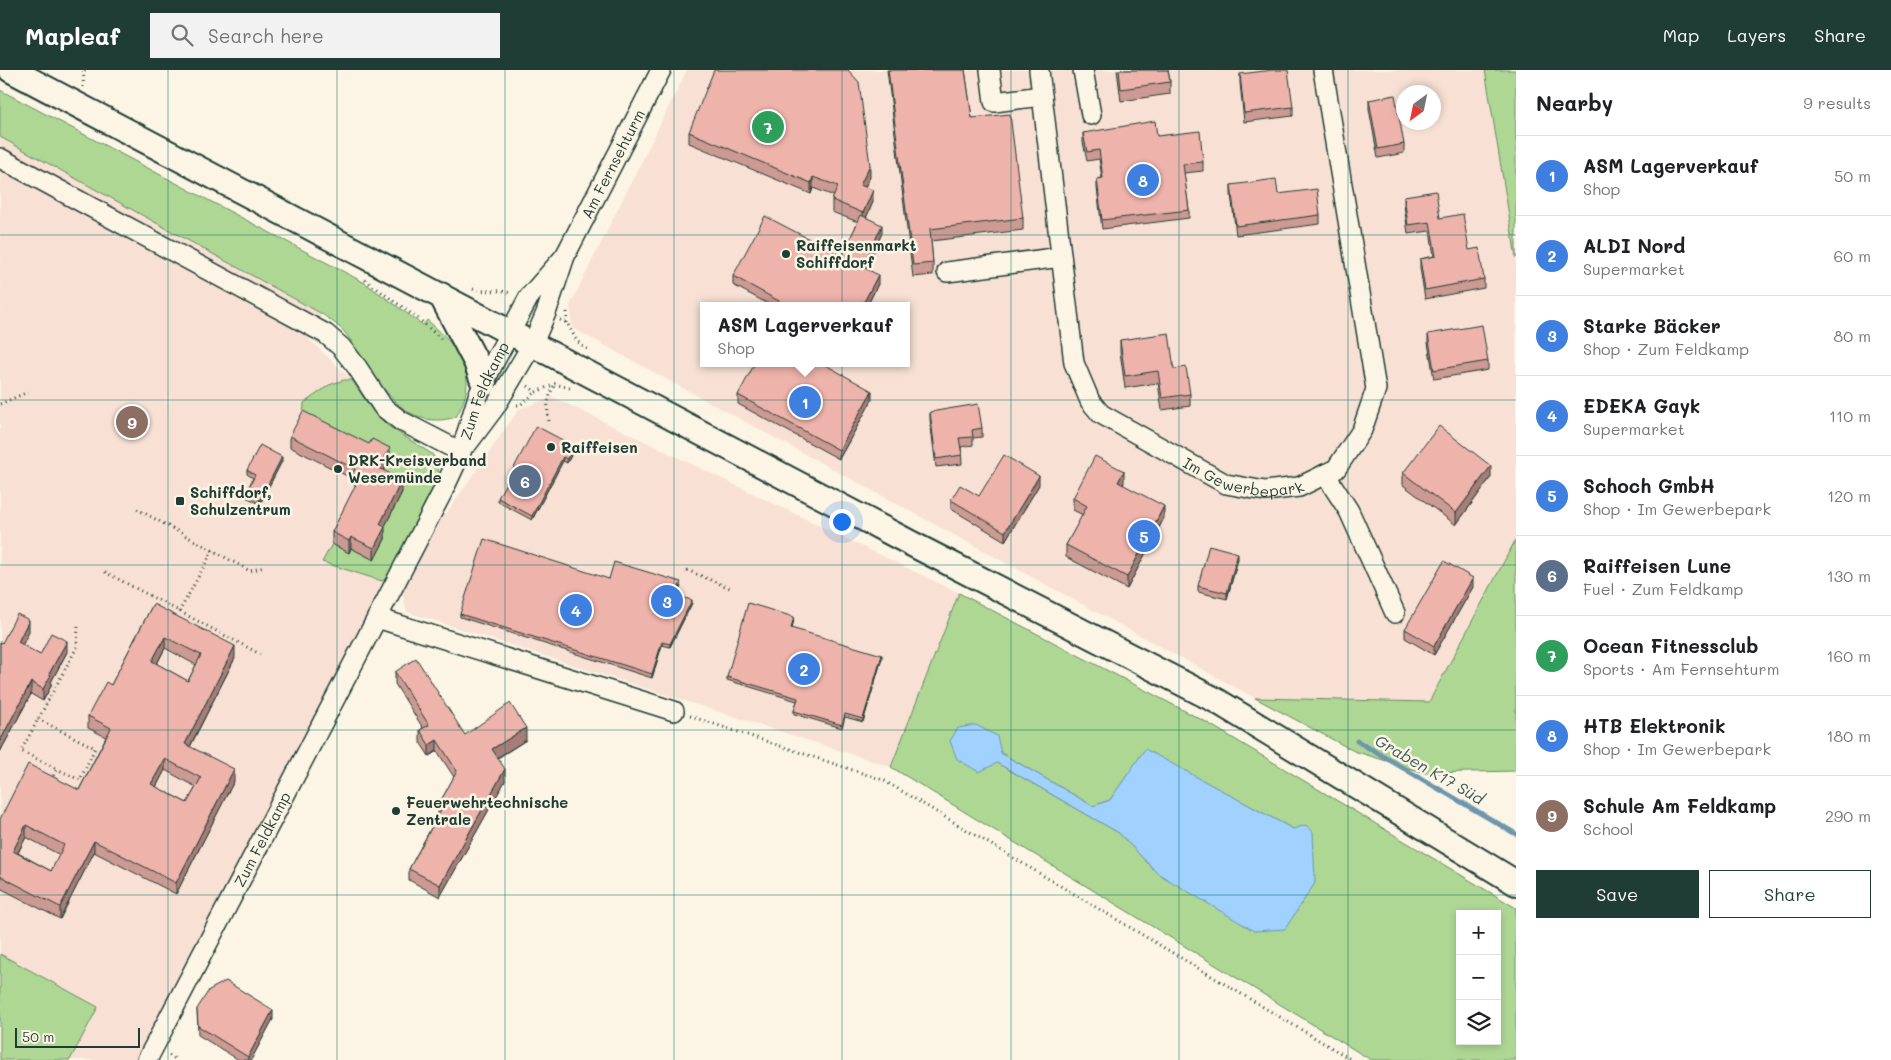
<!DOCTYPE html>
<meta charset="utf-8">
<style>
:root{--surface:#fff;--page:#f2f2f2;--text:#202124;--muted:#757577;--line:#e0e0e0;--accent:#1f3d34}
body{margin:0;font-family:Mali,sans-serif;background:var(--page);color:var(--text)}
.controls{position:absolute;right:15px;bottom:15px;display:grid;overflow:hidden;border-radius:0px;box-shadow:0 2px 8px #0003}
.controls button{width:45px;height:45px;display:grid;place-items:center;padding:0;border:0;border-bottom:1px solid var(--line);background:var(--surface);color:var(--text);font:25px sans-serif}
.compass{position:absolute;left:1396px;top:15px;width:45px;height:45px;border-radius:50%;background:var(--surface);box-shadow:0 2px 8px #0003;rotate:213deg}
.scale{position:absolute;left:15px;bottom:12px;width:125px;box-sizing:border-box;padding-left:5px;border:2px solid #1f3d34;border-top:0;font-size:14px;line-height:18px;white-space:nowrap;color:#1f3d34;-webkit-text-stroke:4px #fcf5e5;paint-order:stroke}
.you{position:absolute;left:841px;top:451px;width:18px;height:18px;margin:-12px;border:4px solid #fff;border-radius:50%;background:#1a73e8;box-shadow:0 0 0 8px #1a73e833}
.badge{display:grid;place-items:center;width:32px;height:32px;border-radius:50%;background:var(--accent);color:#fff;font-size:16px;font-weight:700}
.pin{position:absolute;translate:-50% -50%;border:2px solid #fff;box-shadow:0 1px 5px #0006}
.popup{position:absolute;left:700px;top:232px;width:210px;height:65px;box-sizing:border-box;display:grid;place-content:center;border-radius:0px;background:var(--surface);filter:drop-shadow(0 1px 4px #0005);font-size:16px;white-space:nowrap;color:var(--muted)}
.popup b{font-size:19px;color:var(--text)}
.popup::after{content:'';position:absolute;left:50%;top:100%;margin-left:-10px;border:10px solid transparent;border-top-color:var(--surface)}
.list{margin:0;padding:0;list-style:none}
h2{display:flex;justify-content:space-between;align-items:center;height:65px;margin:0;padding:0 20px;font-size:21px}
h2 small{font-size:16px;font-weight:400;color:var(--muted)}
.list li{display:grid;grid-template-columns:32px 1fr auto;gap:15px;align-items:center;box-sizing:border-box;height:80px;padding:0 20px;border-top:1px solid var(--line)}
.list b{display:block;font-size:19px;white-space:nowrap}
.list p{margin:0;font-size:16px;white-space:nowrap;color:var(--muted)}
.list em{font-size:16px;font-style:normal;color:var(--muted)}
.actions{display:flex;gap:10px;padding:15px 20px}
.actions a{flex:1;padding:11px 0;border:1px solid var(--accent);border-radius:0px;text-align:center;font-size:18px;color:var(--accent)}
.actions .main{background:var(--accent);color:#fff}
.icon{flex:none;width:28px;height:28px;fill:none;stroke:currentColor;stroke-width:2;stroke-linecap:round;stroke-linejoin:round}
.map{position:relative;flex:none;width:1516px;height:990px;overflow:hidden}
header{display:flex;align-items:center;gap:30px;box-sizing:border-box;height:70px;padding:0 25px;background:var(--accent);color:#fff}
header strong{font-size:24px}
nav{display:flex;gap:28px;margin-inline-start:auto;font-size:18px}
.search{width:350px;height:45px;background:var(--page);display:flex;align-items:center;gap:12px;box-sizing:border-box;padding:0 18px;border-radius:0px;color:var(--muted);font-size:19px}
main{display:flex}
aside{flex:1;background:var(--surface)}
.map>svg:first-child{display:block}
</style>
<header>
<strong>Mapleaf</strong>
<div class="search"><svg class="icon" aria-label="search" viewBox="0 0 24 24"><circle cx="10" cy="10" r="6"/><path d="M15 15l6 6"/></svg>Search here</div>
<nav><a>Map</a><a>Layers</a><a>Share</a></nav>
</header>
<main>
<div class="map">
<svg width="1516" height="990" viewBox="0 0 1516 990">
<rect width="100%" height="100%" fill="#fcf5e5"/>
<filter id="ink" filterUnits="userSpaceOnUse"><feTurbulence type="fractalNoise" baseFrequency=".02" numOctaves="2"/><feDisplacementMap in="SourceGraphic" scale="10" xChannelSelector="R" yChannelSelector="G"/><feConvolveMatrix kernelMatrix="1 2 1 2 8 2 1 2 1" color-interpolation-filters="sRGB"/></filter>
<g filter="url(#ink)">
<!-- built -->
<path fill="#f8e1d4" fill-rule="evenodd" d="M687,0H1485L1516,188V469L1429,632L1255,628L572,258L570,235ZM1404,22H1434V52H1404ZM704,236H906V293H704Z
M0,67L322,244L309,269L352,310L372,340L388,356L432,384L437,392L439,405L376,531L136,990H0Z
M553,327L959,523L891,697L407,542L400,516L441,451L519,339Z"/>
<!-- green -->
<path fill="#aed794" stroke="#668a64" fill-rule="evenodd" d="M1485,0H1516V188Z
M0,20L365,213L423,255L427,250C460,278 481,304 456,347C398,365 374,300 346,264C340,256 330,250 322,244L0,67Z
M344,310H352L372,340L388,356L432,384L437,392L439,405L388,507L382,511L322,492L332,474L348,482L351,478L374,490L380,466L402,422L303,352L304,333L329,315Z
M1516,469V701L1425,703L1354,681L1255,628L1429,632Z
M959,523L1206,652L1516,838V990H1371L891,697ZM1145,680L1293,759L1157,803L1119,763L997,693L1001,683L1093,736L1110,730ZM1460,844H1497V971H1460Z
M0,884L98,937L70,990H0Z"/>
<!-- water -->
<path fill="#a1d1fe" stroke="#6d96ad" d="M976,655L997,666L1001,683L1093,736L1110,730L1145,679L1293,759L1306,755L1313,762L1315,813L1285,859L1254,861L1157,803L1119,763L997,693L979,702L957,689L950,671L958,658Z"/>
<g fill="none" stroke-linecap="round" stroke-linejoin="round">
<!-- stream -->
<path stroke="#6d96ad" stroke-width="5" d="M1357,671L1516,764"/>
<defs>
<g id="minor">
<path d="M990,0L994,32L1042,26"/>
<path id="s1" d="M1039,0L1074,293L1090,331L1101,344L1226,414L1265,421L1299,417L1336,399L1362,360L1376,319L1323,0"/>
<path d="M1083,0L1091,45"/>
<path d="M0,88L326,264L341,277L357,297L383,337L401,351L461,382"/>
<path d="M947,202L1061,187"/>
<path id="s2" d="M468,373L495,337L533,273L546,243L565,186L661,0"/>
<path d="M1325,404L1349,441L1395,543"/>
<path d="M377,548L674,641"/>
<path id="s3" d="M147,990L442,423L461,382L478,326L493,294L529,227L565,186"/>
</g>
<path id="major" d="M11,0L916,476L1217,631L1516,813
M441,225L476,292L484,314"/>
</defs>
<!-- minor casing -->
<use href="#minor" stroke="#1f3d34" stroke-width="22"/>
<!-- major casing -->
<use href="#major" stroke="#1f3d34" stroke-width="28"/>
<!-- path -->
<path stroke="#1f3d34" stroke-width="3" stroke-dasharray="1 4" stroke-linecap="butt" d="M83,17L84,0
M365,210L420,250L441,269
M473,219C485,223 502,218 512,224
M560,250L567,253L577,271L587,279
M567,253V238
M528,316L536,322L555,314L573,319
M0,334L28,322
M517,335H520L536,322
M549,351C546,336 548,327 555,314
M137,439L250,501L264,497
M687,500L732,519
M105,502L260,584
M179,542L213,480
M690,646L883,710L1352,990
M38,649L95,678L80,710L57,699
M51,710L57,699L21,681L77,577L78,554
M169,985L177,990"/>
<!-- minor -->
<use href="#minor" stroke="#fcf5e5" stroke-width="19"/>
<!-- major -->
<use href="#major" stroke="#fcf5e5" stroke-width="24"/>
</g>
<!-- wall -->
<path fill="#cd9a93" stroke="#1f3d34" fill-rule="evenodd" d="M887,0H965L972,48L1023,148V160L931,171L933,193V205L913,207Z
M1117,0H1168L1170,12V24L1121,31Z
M1240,4L1293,37V46L1244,52L1240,13Z
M1369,30L1404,74V83L1378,88L1369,39Z
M689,62L870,107L865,117L873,132L866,148L882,163L866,199L878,214L867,236H772L733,215V206L842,186L858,152L832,142V130L834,126L813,118L811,124L689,73Z
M1083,63L1157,66L1203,92V101L1184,103L1189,140V148L1102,159L1097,118V109L1102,108L1099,89L1087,91L1083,72Z
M1231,115L1278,124L1320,145V154L1236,165L1231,124Z
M1404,126L1440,148L1469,180L1484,209V218L1425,229L1420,198V189L1434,186L1430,161L1408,164L1404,135Z
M1428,264L1488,291V300L1434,309L1428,273Z
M1120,270L1190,324V336L1162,340L1158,313L1125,318L1120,282Z
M738,325L872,330L839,389L738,334Z
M930,342L982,358V367L973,368V375L961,377L962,394L936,397L930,350Z
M290,366L390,389L384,401L402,422L384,457L385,469L374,490L351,478L349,483L332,474V462L356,416L353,414V409L290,377Z
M574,380L567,393L563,391L532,450L498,432V428Z
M282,391L260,434L246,427V423L253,408L247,404V400Z
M1403,403L1491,407L1456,455L1403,415Z
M1124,413L1123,415L1164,448L1127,519L1066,487V475L1083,445L1073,440V428Z
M1039,415L1005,471L951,439V430L979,426Z
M1238,489L1227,529L1198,522V516Z
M609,509L681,516L677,526L692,533L670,577L662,575L652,608L460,547V544Z
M1473,517L1434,585L1405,568V559Z
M153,534L235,588L190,677L234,711L176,824L94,782L60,849L0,818V749L79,720L106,667L88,658V646L111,615ZM165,578L196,595L188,611L157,594ZM165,700L196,717L187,733L156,717ZM26,767L60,785L51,801L18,783Z
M794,550L792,559L882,588L863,652L845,647L842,658L794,644V641L797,631L727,610V607Z
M29,562L22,575L40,585L67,582L51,612V616L43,631L31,624L0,682V572L2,573Z
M395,602L465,665L526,670L498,688L505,711L440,827L409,810V799L438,745V736L454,707L437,681L429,686L420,672V660L423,658L395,614Z
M197,939L273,949L251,990H239L198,965Z"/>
<!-- shaded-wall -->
<path fill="#a77d78" stroke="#1f3d34" d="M870,95V107L860,126V115Z
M813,107V118L811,124V113Z
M873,120V132L863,155V143Z
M882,155V163L863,206V197Z
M878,205V214L867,236H862Z
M872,321V330L839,389V380Z
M574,376V380L567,393V389Z
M390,378V389L379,410V398Z
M282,387V391L260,434V430Z
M563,387V391L532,450V446Z
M1491,396V407L1456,455V443Z
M1124,401V413L1118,424V412Z
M1039,406V415L1005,471V462Z
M402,410V422L380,466V454Z
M1164,436V448L1127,519V507Z
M385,457V469L374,490V478Z
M351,467V478L349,483V471Z
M1238,483V489L1227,529V523Z
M1473,508V517L1434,585V576Z
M692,530V533L670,577V574Z
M29,550V562L18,584V572Z
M165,567V578L152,603V591Z
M67,571V582L51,612V616L43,631V619L49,604Z
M662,572V575L652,608V604Z
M235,576V588L185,686V674Z
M882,585V588L863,652V649Z
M31,612V624L0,682V671Z
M526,658V670L492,691V679Z
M437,670V681L429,686V675Z
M165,689V700L151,726V714Z
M234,699V711L176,824V813Z
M505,699V711L440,827V815Z
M26,755V767L13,792V781Z
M94,771V782L60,849V837Z
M273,940V949L251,990H248V987Z"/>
<!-- building -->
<path fill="#eeb3ab" stroke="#1f3d34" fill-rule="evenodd" d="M714,0H848L859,12L870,95L860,115L873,120L863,143L832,130L838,116L813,107L811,113L689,62Z
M888,0H965L972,48L1010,44L1023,148L930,159L933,193L913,195Z
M1119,0H1168L1170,12L1121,19Z
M1273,0H1288L1293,37L1244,43L1240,4Z
M1395,25L1404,74L1378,79L1369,30Z
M1155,51L1157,66L1200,61L1203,92L1183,94L1189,140L1102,150L1097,109L1103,108L1099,80L1087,82L1083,63Z
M1276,109L1278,124L1317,119L1320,145L1236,156L1231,115Z
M1436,121L1440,148L1463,144L1469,180L1479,178L1484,209L1425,220L1420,189L1436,186L1430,152L1408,155L1404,126Z
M861,145L882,155L863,197L878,205L862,236H788L733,206L765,146L842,186Z
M1482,255L1488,291L1434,300L1428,264Z
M1169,263L1174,299L1186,297L1190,324L1162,328L1158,301L1125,306L1120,270Z
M755,293H822L872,321L839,380L738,325Z
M978,334L982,358L972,360L973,367L959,368L962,385L936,389L930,342Z
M303,341L369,374L372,369L390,378L379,398L402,410L380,454L385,457L374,478L351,467L349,471L332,462L360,406L353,403L355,399L290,366Z
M536,356L574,376L567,389L563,387L532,446L498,428Z
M1439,356L1491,396L1456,443L1403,403Z
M260,375L282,387L260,430L246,423L255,405L247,400Z
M1004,385L1039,406L1005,462L951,430L960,415L979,426Z
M1095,386L1124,401L1118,412L1164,436L1127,507L1066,475L1087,436L1073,428Z
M484,469L609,509L614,492L681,512L676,526L692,530L670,574L662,572L652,604L460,544Z
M1209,475L1238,483L1227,523L1198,516Z
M1444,491L1473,508L1434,576L1405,559Z
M748,533L794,547L791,558L882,585L863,649L845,644L842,655L794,641L798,628L727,607Z
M153,534L235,576L185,674L234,699L176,813L94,771L60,837L0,806V749L28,694L79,720L111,658L88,646L106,612L111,615ZM165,567L201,585L188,611L152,591ZM165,689L201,708L187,733L151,714ZM26,755L64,775L51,801L13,781Z
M17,544L29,550L18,572L40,585L51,563L67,571L49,604L51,605L43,619L31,612L0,671V572L2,573Z
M416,588L465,665L510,633L526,658L492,679L505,699L440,815L409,799L442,738L438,736L457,701L437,670L429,675L420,660L429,655L395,602Z
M226,911L273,940L248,987L198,956L197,939L209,920Z"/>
</g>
<!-- grid -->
<path fill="none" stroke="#0f766e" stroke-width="1" stroke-opacity="0.55" d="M168,0V990M337,0V990M505,0V990M674,0V990M842,0V990M1011,0V990M1179,0V990M1348,0V990M0,165H1516M0,330H1516M0,495H1516M0,660H1516M0,825H1516"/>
<!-- markers -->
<g fill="#1f3d34" stroke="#fcf5e5" stroke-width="2">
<circle cx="786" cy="184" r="5"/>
<circle cx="551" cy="377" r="5"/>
<circle cx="338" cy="399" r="5"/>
<rect x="175" y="426" width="10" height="10" rx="2.5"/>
<circle cx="396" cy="741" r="5"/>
</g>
<g text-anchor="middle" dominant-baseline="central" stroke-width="5" stroke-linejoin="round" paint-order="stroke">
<!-- street labels -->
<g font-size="15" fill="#1f3d34" stroke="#fcf5e5">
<text stroke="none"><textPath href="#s2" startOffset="316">Am Fernsehturm</textPath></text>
<text stroke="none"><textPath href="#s3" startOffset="750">Zum Feldkamp</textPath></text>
<text stroke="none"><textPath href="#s1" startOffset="512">Im Gewerbepark</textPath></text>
<text stroke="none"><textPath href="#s3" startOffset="249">Zum Feldkamp</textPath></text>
</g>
<!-- poi labels -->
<g font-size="15" font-weight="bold" fill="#1f3d34" stroke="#fcf5e5" text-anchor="start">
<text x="796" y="175">Raiffeisenmarkt<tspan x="796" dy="17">Schiffdorf</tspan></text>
<text x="561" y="377">Raiffeisen</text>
<text x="348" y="390">DRK-Kreisverband<tspan x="348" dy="17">Wesermünde</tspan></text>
<text x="190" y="422">Schiffdorf,<tspan x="190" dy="17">Schulzentrum</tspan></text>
<text x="406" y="732">Feuerwehrtechnische<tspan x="406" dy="17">Zentrale</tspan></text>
</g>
<!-- water labels -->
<g font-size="16" font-style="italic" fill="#395b5c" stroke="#fcf5e5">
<text transform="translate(1430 699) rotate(30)">Graben K17 Süd</text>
</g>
</g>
</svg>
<div class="controls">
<button>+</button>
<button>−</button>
<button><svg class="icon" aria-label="layers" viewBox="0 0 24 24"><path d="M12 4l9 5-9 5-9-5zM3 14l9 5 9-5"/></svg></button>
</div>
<svg class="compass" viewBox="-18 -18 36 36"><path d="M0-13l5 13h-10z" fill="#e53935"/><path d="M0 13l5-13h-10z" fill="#757577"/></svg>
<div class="scale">50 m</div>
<div class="you"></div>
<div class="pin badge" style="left:805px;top:332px;background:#3f7fe0">1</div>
<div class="popup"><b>ASM Lagerverkauf</b>Shop</div>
<div class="pin badge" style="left:804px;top:599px;background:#3f7fe0">2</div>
<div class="pin badge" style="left:667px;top:531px;background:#3f7fe0">3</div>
<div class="pin badge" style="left:576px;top:540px;background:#3f7fe0">4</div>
<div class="pin badge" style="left:1144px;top:466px;background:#3f7fe0">5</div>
<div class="pin badge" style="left:525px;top:411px;background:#5c6f8a">6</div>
<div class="pin badge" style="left:768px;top:57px;background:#2e9e5b">7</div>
<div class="pin badge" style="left:1143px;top:110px;background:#3f7fe0">8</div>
<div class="pin badge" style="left:132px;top:352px;background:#8d6e63">9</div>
</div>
<aside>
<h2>Nearby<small>9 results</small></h2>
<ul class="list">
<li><span class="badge" style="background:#3f7fe0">1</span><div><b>ASM Lagerverkauf</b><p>Shop</p></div><em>50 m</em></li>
<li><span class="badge" style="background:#3f7fe0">2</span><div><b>ALDI Nord</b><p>Supermarket</p></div><em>60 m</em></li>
<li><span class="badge" style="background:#3f7fe0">3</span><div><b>Starke Bäcker</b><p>Shop · Zum Feldkamp</p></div><em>80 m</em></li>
<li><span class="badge" style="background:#3f7fe0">4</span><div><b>EDEKA Gayk</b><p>Supermarket</p></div><em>110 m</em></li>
<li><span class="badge" style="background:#3f7fe0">5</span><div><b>Schoch GmbH</b><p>Shop · Im Gewerbepark</p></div><em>120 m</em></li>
<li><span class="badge" style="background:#5c6f8a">6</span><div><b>Raiffeisen Lune</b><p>Fuel · Zum Feldkamp</p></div><em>130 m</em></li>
<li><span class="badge" style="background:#2e9e5b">7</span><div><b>Ocean Fitnessclub</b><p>Sports · Am Fernsehturm</p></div><em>160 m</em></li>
<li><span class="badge" style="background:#3f7fe0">8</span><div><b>HTB Elektronik</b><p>Shop · Im Gewerbepark</p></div><em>180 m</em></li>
<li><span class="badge" style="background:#8d6e63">9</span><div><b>Schule Am Feldkamp</b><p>School</p></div><em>290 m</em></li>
</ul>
<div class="actions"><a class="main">Save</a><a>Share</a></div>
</aside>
</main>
